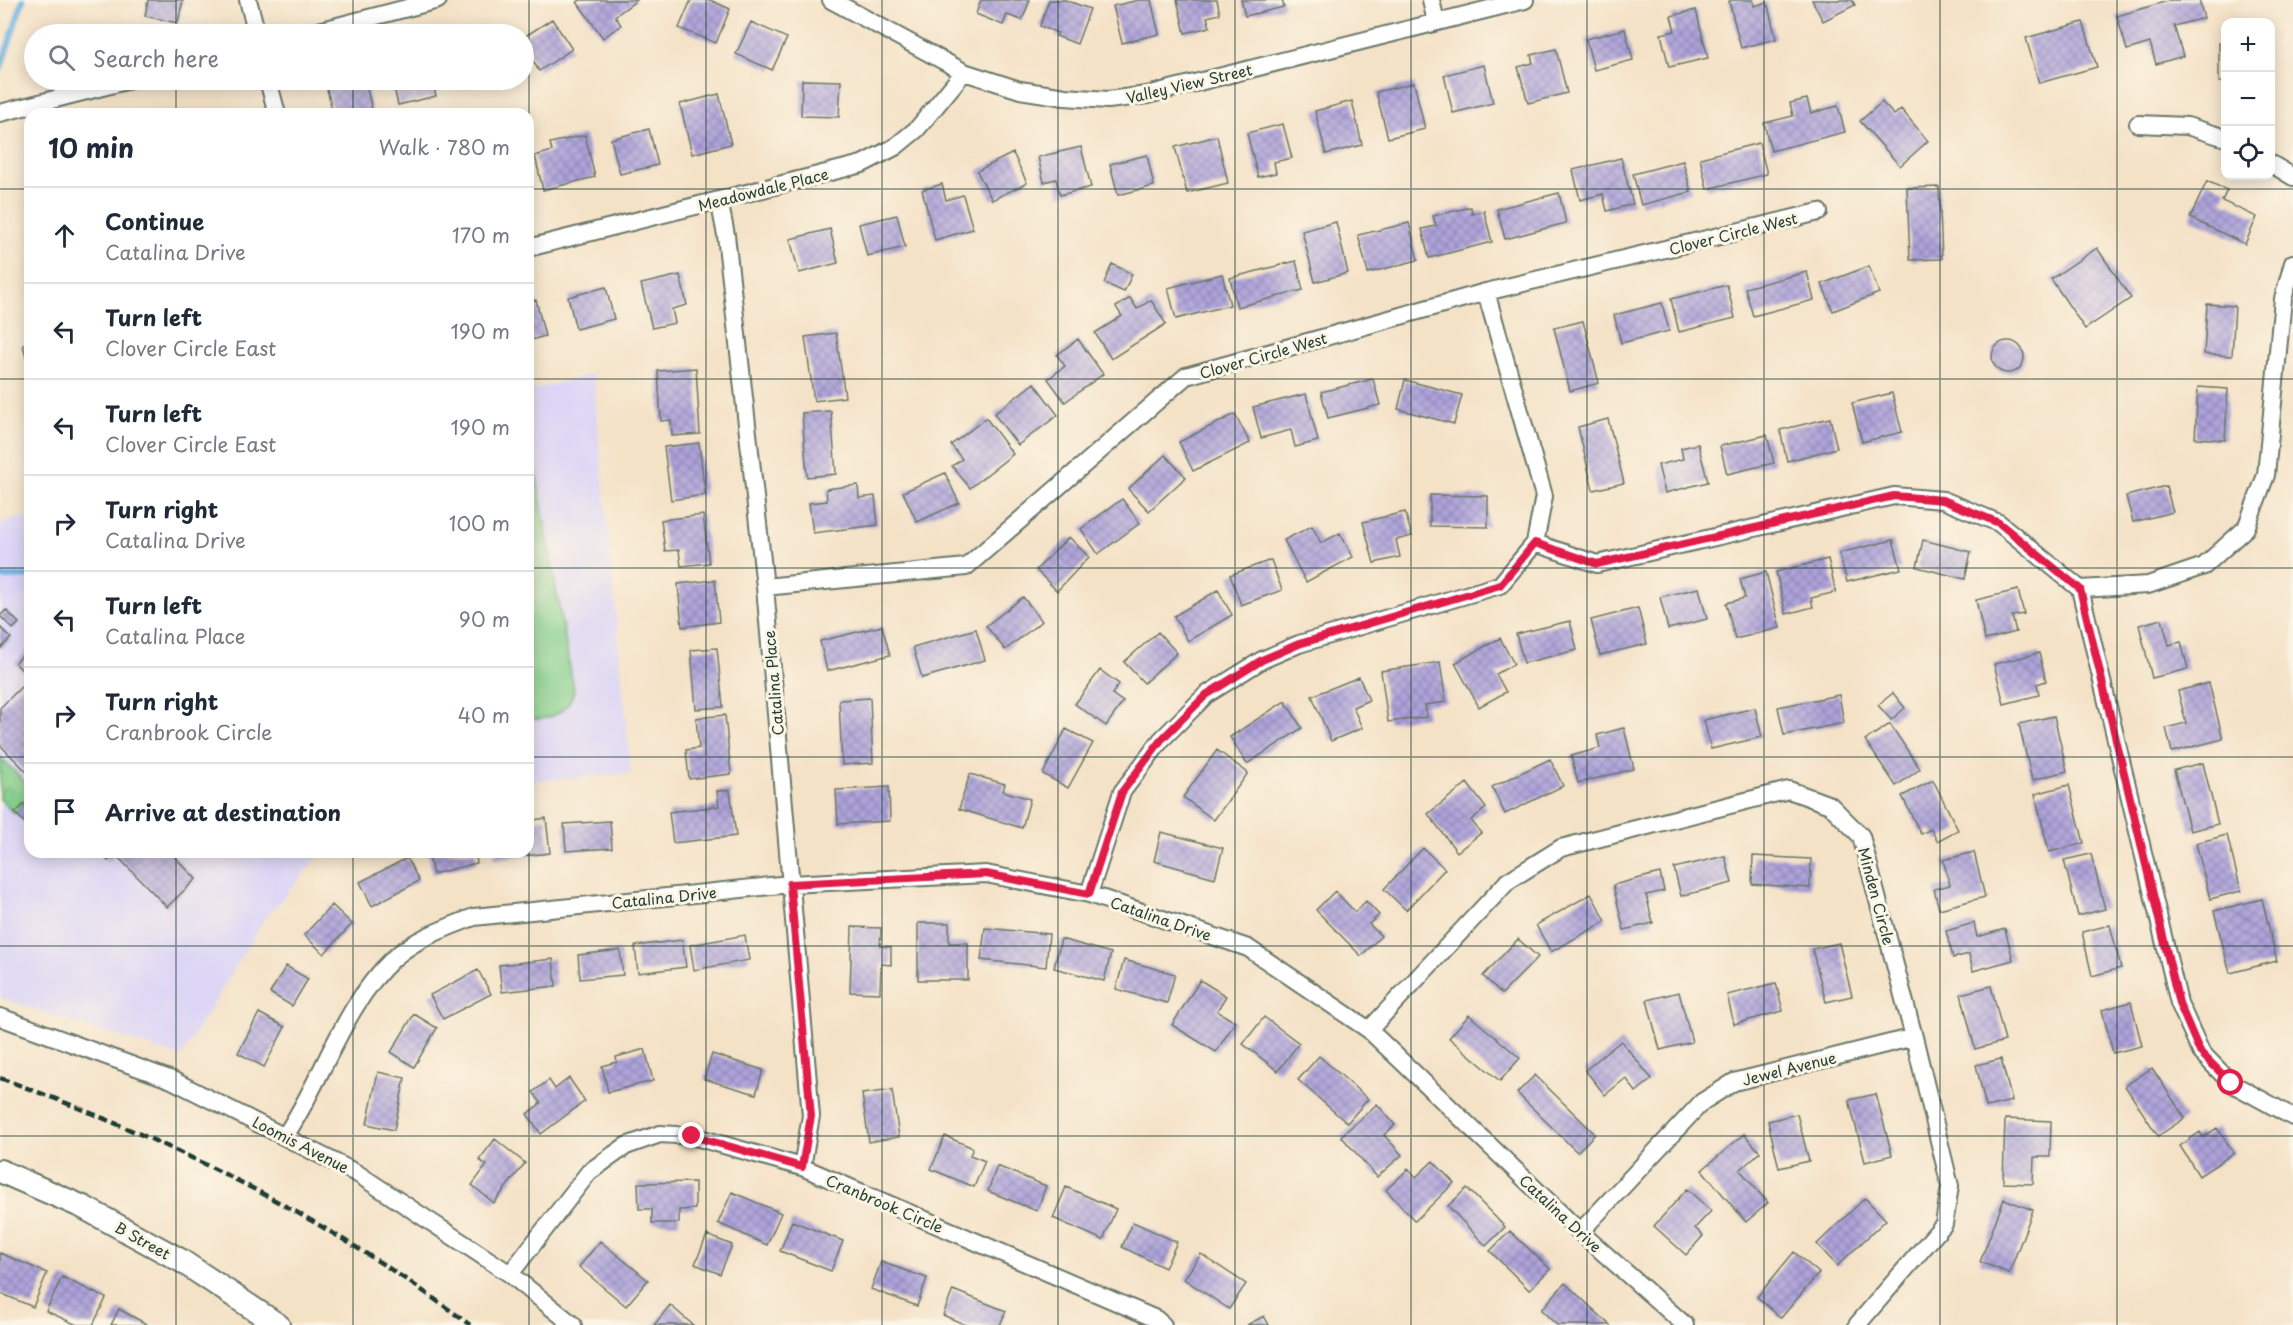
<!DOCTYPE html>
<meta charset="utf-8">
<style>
:root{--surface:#fff;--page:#f6f6f7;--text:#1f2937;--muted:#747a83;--line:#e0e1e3}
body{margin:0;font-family:"Playpen Sans",sans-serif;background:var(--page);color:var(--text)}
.controls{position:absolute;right:18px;top:18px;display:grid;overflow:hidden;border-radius:12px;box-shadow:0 3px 15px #0003}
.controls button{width:54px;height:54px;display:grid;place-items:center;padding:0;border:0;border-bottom:2px solid var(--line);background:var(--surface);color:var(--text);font:30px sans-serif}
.stop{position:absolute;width:18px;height:18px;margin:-14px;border:4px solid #e11d48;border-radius:50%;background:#fff}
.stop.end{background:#e11d48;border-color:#fff;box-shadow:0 2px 6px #0008}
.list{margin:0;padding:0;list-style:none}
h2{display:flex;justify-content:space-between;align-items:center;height:78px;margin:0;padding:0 24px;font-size:26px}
h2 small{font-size:20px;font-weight:400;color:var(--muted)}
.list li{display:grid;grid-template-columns:39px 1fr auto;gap:18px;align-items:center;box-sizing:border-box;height:96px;padding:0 24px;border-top:2px solid var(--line)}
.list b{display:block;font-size:22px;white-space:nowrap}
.list p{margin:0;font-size:20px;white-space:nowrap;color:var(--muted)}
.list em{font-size:20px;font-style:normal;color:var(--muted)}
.icon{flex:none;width:33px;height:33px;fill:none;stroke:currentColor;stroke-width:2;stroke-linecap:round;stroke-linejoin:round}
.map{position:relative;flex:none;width:2293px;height:1325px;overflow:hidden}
.search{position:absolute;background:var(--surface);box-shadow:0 3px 15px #0003;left:24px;top:24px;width:510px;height:66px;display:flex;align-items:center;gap:15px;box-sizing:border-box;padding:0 21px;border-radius:33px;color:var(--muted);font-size:22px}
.panel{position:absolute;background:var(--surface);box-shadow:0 3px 15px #0003;left:24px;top:108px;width:510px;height:750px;border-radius:18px}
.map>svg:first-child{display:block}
</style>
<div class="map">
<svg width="2293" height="1325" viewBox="0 0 2293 1325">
<defs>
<pattern id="park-crowns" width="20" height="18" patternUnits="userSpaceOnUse" patternTransform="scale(1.5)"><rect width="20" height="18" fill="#84ce8b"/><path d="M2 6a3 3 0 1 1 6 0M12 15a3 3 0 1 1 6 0" fill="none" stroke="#6ba872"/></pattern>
<pattern id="building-cross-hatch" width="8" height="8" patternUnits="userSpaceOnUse" patternTransform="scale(1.5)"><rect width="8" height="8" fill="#aea3db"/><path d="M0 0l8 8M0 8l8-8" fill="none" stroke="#8d86b2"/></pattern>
</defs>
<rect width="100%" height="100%" fill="#fcf5e5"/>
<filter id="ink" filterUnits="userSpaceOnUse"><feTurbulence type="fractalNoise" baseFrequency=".0167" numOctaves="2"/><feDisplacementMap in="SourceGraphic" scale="12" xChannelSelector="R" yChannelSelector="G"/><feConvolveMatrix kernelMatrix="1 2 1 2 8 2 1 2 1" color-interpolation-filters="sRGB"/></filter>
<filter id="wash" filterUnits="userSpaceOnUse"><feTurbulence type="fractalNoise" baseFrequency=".008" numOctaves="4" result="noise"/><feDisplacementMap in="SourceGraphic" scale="24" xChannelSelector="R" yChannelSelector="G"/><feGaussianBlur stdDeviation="1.35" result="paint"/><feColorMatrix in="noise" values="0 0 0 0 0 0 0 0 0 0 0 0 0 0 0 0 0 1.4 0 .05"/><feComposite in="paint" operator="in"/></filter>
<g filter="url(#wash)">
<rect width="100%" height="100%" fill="#f4e2c7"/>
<!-- built -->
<path fill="#dcd5f6" d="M593,374L631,773L528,782V391Z
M30,515V852H327L318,857L263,921L181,1057L0,998V523Z"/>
<!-- park -->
<path fill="url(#park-crowns)" stroke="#528660" stroke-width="1.5" d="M0,757L30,787V798L14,814L0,799Z"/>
<!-- pitch -->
<path fill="#84ce8b" stroke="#528660" stroke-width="1.5" d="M532,450L574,691C568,713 549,721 528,719V452Z"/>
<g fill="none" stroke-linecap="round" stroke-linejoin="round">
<!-- stream -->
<path stroke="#66afde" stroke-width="6" d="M0,70L23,0
M0,577L30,576"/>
</g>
<g id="blocks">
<!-- building -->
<path fill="url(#building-cross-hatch)" d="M148,0H183L178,23L145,16Z
M581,0H637L615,16L621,25L603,38L577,2Z
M691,0H710L730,9L716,43L679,28Z
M981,0H1030L1022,20L1007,15L1003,25L976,14Z
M1049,0H1065L1090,9L1077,44L1056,36L1058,33L1040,26Z
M1139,0H1151L1159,34L1122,43L1113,6Z
M1177,0H1217L1220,14L1207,17L1210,27L1185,33Z
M1241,0H1282L1284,7L1245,16Z
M1735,0H1753L1754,6L1767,2L1776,39L1741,48L1729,1Z
M1812,0H1852L1855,5L1823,21Z
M2171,0H2199L2204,18L2174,26L2183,56L2156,64L2150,43L2127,50L2117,16Z
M1696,10L1708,58L1669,67L1661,34L1675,31L1671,16Z
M552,19L572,49L539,71L524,46V37Z
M751,22L787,38L772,70L736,54Z
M2083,22L2097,67L2039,83L2026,38Z
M1625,29L1633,60L1594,70L1586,39Z
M2219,43H2226V82H2219Z
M1556,49L1567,93L1528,103L1518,67L1533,63L1531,55Z
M1484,65L1493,103L1453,113L1444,75Z
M349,80H365L373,114H333L326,85Z
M392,80H432L436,96L398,105Z
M463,80H496L465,88Z
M802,80L841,81L839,117L801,116Z
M1414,83L1425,129L1388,138L1376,92Z
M719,94L731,144L692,154L680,104Z
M1807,99L1811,113L1838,106L1845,132L1771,151L1764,123L1793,116L1790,103Z
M1352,101L1362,145L1326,154L1315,111Z
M1882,102L1894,115L1901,109L1928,141L1900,166L1860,121Z
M1283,124L1292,158L1274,162L1276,173L1258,177L1247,133Z
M649,129L658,165L620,174L611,139Z
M585,135L595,177L543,190L535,156L552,151L550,143Z
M1217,136L1228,183L1187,193L1175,147Z
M1759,143L1767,174L1707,189L1700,158Z
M1081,147L1091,187L1060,195L1056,179L1044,182L1038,157Z
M1013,153L1027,183L992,200L977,171Z
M1147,155L1154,186L1118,195L1110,164Z
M1621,158L1633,204L1607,211L1603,194L1580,200L1573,170Z
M1683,161L1691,192L1641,205L1633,174Z
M2207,181L2227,190L2222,201L2257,217L2245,244L2190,218Z
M942,184L946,200L963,195L973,229L935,240L922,190Z
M1939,187L1942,259L1910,260L1907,188Z
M1559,193L1566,223L1505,239L1497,209Z
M1471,207L1472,214L1484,211L1492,242L1429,258L1422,229L1436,226L1433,216Z
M897,215L905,247L867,256L859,224Z
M1336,222L1348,273L1315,282L1302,231Z
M1409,223L1418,260L1368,273L1358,235Z
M830,229L838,263L799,273L790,239Z
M2097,248L2131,298L2085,329L2051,279Z
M1296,261L1303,290L1237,307L1230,278Z
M1112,264L1132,274L1124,292L1104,283Z
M1869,266L1879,293L1833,311L1822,284Z
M1807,272L1814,300L1753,316L1745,288Z
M1222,274L1230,305L1176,319L1168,288Z
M680,275L687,305L672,309L675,323L652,328L641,284Z
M1727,285L1735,318L1679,332L1671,299Z
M606,287L614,319L576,329L568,297Z
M1130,298L1137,309L1151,300L1166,324L1111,359L1095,333L1122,316L1116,307Z
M536,300L545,336L528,341V301Z
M1662,303L1669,331L1621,343L1614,315Z
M2207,304L2235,306L2232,356L2204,354Z
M1583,321L1599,383L1570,391L1554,328Z
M836,333L845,397L814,401L805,337Z
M1078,339L1103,374L1065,402L1048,379L1065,366L1057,355Z
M1992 357a16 16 0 1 1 32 0a16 16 0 1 1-32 0Z
M30,343V368H29L23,345Z
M696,368L700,434L672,436L671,420L661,421L658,371Z
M1373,379L1380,405L1328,418L1321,392Z
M1405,380L1462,395L1454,424L1398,409Z
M1034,383L1058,415L1018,445L994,414Z
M2198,387L2228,389L2225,440L2195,438Z
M1892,393L1902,432L1862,442L1852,403Z
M1306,394L1318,441L1295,447L1291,430L1261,438L1253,407Z
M831,411L836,474L807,477L802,413Z
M1235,414L1250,443L1193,471L1179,442Z
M986,418L1013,454L970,488L952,466L962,459L951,445Z
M1830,418L1837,448L1787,461L1780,430Z
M1608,419L1624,483L1593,490L1578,427Z
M1767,435L1774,463L1727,474L1720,446Z
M699,443L705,495L671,500L664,447Z
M1698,444L1708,482L1665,493L1658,465L1683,459L1681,448Z
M1165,455L1186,477L1149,511L1128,489Z
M945,473L959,503L917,522L903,492Z
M858,485L859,498L875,496L878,525L813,533L809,503L827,501L826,489Z
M2166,486L2173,512L2133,522L2126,496Z
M1430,495L1488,496V527L1430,526Z
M1122,499L1140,523L1098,554L1081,529Z
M1405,512L1412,536L1396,540L1400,557L1374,563L1363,522Z
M703,515L709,563L681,566L679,550L665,551L661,520Z
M1312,526L1321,543L1340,533L1353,557L1306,582L1284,540Z
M1069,537L1089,557L1057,591L1036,570Z
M1893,540L1901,569L1847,582L1839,553Z
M1923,540L1971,552L1965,579L1917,567Z
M1828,559L1836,592L1811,598L1813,607L1786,614L1776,572Z
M1271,560L1282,590L1241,605L1230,575Z
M1766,572L1780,628L1735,639L1726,603L1745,598L1740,579Z
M715,580L719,622L682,627L678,584Z
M1699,588L1707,619L1668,629L1660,597Z
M1218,590L1232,615L1188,641L1174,616Z
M2018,590L2024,614L2012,616L2016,632L1985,640L1976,600Z
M1023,597L1042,621L1005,650L986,626Z
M1638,608L1647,644L1600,655L1591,620Z
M6,610L19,623L13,629L0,616Z
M2162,619L2169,645L2181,642L2188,669L2152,678L2139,625Z
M1570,621L1577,650L1524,663L1516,634Z
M882,626L890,655L827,671L820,641Z
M0,627L11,638L0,649Z
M976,629L985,660L922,678L913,647Z
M1158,632L1177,653L1144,683L1124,662Z
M1500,638L1514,664L1496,674L1506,692L1479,707L1455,663Z
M30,648V678L15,663Z
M717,648L723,707L696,709L691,650Z
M2039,653L2046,681L2037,684L2039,695L2004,704L1994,664Z
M1440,662L1446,702L1425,705L1427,717L1388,722L1381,671Z
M1100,670L1119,684L1112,694L1123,702L1106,726L1075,704Z
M1359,677L1369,700L1353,707L1362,728L1331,741L1312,696Z
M30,678V775L0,745V708Z
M2209,683L2223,739L2172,752L2166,728L2186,723L2178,691Z
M1893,693L1905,708L1891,720L1878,705Z
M1839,695L1844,723L1784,735L1778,707Z
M870,698L873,763L842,765L839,700Z
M1285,701L1302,728L1247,764L1230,737Z
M1755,708L1762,737L1711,749L1704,720Z
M725,715L731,774L689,779L686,750L699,748L696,718Z
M2054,716L2067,771L2032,780L2019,724Z
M1890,724L1920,769L1896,786L1865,740Z
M1624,728L1634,769L1578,783L1571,756L1600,748L1597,735Z
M1066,729L1093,743L1068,788L1043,774Z
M1217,750L1248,773L1214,820L1183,797Z
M1550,759L1563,786L1505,814L1492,787Z
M2203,763L2218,824L2190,831L2174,770Z
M970,774L1005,784L1003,791L1030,799L1022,828L959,809Z
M1933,780L1958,830L1937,841L1931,829L1921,834L1902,796Z
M1467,783L1486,808L1471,820L1481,833L1457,852L1428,814Z
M2069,785L2084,843L2049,852L2035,794Z
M889,787L890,821L838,824L836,790Z
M730,790L736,836L673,843L669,812L719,806L717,791Z
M30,799V818L25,823L15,813Z
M546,818L550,853L495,859L494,852H528V821Z
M610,821L612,848L566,851L564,824Z
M1161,832L1223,848L1215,878L1154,861Z
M2227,835L2241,891L2210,899L2196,843Z
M1423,848L1445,869L1406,910L1384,889Z
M100,852H170L196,879L167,907L115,854L108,861Z
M428,852H475L477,863L433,874Z
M1974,852L1985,897L1939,909L1934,889L1950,885L1943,860Z
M2091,854L2105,909L2078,916L2064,860Z
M1725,856L1732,883L1681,896L1674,868Z
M1753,856L1811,859L1810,888L1752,884Z
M407,858L419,881L372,906L360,882Z
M1660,873L1664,891L1646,895L1653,923L1624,930L1613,885Z
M1335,891L1355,912L1366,901L1379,915L1369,924L1381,936L1361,956L1316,910Z
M1591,894L1606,921L1551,952L1536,925Z
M2262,899L2277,961L2230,973L2214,911Z
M332,905L352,924L324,954L304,935Z
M918,923H949V943H968V980H918Z
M1974,923L1977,937L2005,929L2013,960L1973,971L1969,954L1953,958L1946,931Z
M2110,925L2121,968L2092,976L2082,932Z
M852,927L881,928L880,946L891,947V965L881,964L880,993L850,992Z
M985,928L1049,934L1046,967L981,960Z
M745,935L749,960L694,970L690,945Z
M1061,939L1111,953L1104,981L1054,968Z
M1518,939L1538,957L1502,994L1483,976Z
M682,940L686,967L638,973L635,946Z
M1839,943L1852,996L1826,1002L1812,949Z
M620,950L623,975L580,979L578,955Z
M553,959L556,986L502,992L499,965Z
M1124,960L1175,974L1167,1003L1116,989Z
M286,966L308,979L292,1006L270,993Z
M478,970L491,994L443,1019L430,995Z
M1200,980L1226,996L1217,1011L1235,1022L1216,1052L1172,1025Z
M1776,983L1783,1011L1734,1024L1727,995Z
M1991,986L2005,1041L1975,1049L1961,994Z
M1679,992L1692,1042L1660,1050L1647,1000Z
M2131,1002L2142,1046L2113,1053L2102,1010Z
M259,1013L285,1027L264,1067L238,1053Z
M414,1014L437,1028L414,1067L391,1052Z
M1469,1015L1520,1058L1500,1081L1449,1038Z
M1264,1017L1299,1043L1278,1071L1243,1044Z
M1621,1041L1652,1079L1636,1092L1626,1078L1605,1095L1585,1070Z
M645,1049L653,1081L608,1092L602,1066L617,1062L616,1057Z
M712,1054L763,1070L756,1094L704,1079Z
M1319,1056L1368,1099L1347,1123L1298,1080Z
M2001,1059L2012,1101L1986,1107L1976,1065Z
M2152,1068L2185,1118L2158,1136L2125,1086Z
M378,1072L405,1078L394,1130L367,1124Z
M1535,1075L1595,1134L1577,1152L1517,1093Z
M569,1078L585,1101L541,1134L527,1114L541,1103L533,1092L549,1080L555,1089Z
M892,1090L899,1137L869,1142L862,1094Z
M1876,1094L1892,1155L1865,1162L1849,1100Z
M1377,1104L1395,1125L1384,1135L1402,1155L1377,1177L1341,1136Z
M1797,1114L1809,1161L1779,1168L1768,1121Z
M2005,1119L2051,1121L2050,1157H2034L2033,1184L2003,1183Z
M2217,1128L2234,1153L2199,1176L2180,1146L2200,1132L2203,1137Z
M1744,1134L1760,1152L1740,1170L1768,1203L1746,1222L1702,1170Z
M945,1136L973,1148L970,1155L985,1161L974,1187L931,1169Z
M495,1139L525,1163L494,1203L472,1185L487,1165L479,1160Z
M1433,1161L1454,1183L1415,1221L1386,1190L1408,1169L1416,1177Z
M997,1166L1046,1186L1037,1211L988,1191Z
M695,1182V1209L679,1210V1223H652V1209H639L638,1183Z
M1066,1187L1116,1209L1103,1240L1053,1218Z
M1467,1188L1505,1227L1486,1246L1448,1206Z
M1687,1189L1711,1211L1695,1228L1703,1236L1686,1255L1654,1226Z
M732,1192L781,1213L767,1245L718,1223Z
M1865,1198L1886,1220L1837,1266L1817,1244Z
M2004,1199L2033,1210L2009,1273L1980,1262Z
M792,1221L843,1241L831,1271L780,1251Z
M1133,1222L1177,1242L1165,1268L1122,1247Z
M1510,1231L1550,1269L1529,1290L1490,1251Z
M707,1235L732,1245L720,1274L695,1264Z
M600,1241L648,1280L626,1306L579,1267Z
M1794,1252L1819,1273L1781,1318L1757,1297Z
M0,1253L47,1273L33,1307L0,1293Z
M1201,1254L1246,1284L1229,1309L1184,1279Z
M881,1262L927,1278L917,1306L871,1289Z
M62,1277L106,1298L93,1325H77L46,1311Z
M1565,1283L1610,1325H1557L1541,1310Z
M953,1290L1006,1311L1000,1325H966L943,1315Z
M670,1305L693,1325H654Z
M119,1309L148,1325H111Z
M1264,1316L1269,1325H1247Z"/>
</g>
</g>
<g filter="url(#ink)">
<use href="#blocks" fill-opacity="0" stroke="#6a7767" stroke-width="1.5"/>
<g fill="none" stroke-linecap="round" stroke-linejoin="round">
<defs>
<path id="minor" d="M248,0L257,34
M831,0L964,72L1020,90L1065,97L1108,100L1147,95L1525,0
M1431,0L1436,22
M307,34L438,0
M268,80L277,114
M0,113L130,80
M2138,124L2187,126L2226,138
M2270,163L2293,177
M719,200L726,235L765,587L811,1116L802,1167
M528,248L862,164L895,147L917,129L964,72
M1535,543L1597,564L1894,496L1943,500L1999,523L2080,589
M765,587L966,567L1186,376L1486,292L1819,212
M2080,589L2179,1003L2201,1052L2231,1083L2293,1117
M2080,589L2148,585L2204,566L2246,528L2266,475L2283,299L2293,263
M1089,894L1122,792L1161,740L1206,695L1262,660L1299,644L1500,585L1535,543L1544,496L1486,292
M0,1017L172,1080L358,1174L510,1274L573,1325
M1369,1030L1508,881L1561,848L1789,790L1830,805L1861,836L1914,1037L1950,1186L1944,1224L1857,1325
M285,1136C323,1079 343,1006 393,959C416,938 446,928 474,917L790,884L986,874L1089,894L1248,948L1369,1030L1580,1232L1685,1325
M1580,1232L1702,1102L1734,1082L1914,1037
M510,1274L589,1172L626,1146L660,1134L692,1136L802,1167L1156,1319L1163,1325"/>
<path id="secondary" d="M0,1171L83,1207L180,1260L278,1325"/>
</defs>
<!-- minor casing -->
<use href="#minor" stroke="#6a7767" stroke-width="20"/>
<!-- secondary casing -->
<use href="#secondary" stroke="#6a7767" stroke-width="26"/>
<!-- minor -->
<use href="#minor" stroke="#fff" stroke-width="16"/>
<!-- secondary -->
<use href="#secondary" stroke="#fff" stroke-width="22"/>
<!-- rail -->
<path stroke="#1f3d34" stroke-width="4.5" stroke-dasharray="9 4.5" stroke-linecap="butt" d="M0,1078C166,1138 328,1218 470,1325"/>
</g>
</g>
<g fill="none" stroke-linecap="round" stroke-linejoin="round" filter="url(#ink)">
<!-- route -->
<path stroke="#e11d48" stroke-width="8" d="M692,1136L802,1167L811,1116L790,884L986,874L1089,894L1122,792L1161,740L1206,695L1262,660L1299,644L1500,585L1535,543L1597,564L1894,496L1943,500L1999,523L2080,589L2179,1003L2200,1052L2231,1083"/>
</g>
<!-- grid -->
<path fill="none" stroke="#1f3d34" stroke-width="1.5" stroke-opacity="0.55" d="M176,0V34M353,0V34M529,0V1325M706,0V1325M882,0V1325M1058,0V1325M1235,0V1325M1411,0V1325M1587,0V1325M1764,0V1325M1940,0V1325M2117,0V1325M176,80V114M353,80V114M0,189H30M528,189H2293M0,379H30M528,379H2293M0,568H30M528,568H2293M0,757H30M528,757H2293M176,852V1325M353,852V1325M0,946H2293M0,1136H2293"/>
<g text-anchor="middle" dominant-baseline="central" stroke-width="6" stroke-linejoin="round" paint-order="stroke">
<!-- street labels -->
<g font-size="15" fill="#1f3d34" stroke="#fcf5e5">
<text transform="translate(1189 83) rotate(-13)">Valley View Street</text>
<text transform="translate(763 189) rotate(-14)">Meadowdale Place</text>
<text transform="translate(1733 233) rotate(-14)">Clover Circle West</text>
<text transform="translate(1263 355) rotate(-16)">Clover Circle West</text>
<text transform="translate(773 683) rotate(-95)">Catalina Place</text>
<text transform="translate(1877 896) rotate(75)">Minden Circle</text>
<text transform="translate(664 897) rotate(-6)">Catalina Drive</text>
<text transform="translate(1161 918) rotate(19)">Catalina Drive</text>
<text transform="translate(1789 1068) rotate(-14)">Jewel Avenue</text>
<text transform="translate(301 1144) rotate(27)">Loomis Avenue</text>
<text transform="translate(885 1203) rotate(23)">Cranbrook Circle</text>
<text transform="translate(1561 1213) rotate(43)">Catalina Drive</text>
<text transform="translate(143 1240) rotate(29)">B Street</text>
</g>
</g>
</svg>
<div class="controls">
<button>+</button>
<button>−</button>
<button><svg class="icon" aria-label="locate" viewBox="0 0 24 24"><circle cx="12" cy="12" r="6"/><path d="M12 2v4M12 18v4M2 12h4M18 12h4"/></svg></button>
</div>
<div class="stop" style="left:2231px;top:1083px"></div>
<div class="stop end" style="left:692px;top:1136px"></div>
<div class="search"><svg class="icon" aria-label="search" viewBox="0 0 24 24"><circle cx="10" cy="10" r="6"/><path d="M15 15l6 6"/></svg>Search here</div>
<section class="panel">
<h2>10 min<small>Walk · 780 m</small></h2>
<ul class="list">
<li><svg class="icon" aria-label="ahead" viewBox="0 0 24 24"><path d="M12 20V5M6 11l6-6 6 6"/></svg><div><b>Continue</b><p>Catalina Drive</p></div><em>170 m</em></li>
<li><svg class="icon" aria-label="left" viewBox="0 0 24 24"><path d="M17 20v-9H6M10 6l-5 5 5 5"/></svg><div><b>Turn left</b><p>Clover Circle East</p></div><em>190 m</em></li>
<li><svg class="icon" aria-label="left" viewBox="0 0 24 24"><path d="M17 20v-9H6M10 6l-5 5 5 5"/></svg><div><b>Turn left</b><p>Clover Circle East</p></div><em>190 m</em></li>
<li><svg class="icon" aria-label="right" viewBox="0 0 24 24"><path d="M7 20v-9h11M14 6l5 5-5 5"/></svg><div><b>Turn right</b><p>Catalina Drive</p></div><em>100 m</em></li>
<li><svg class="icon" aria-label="left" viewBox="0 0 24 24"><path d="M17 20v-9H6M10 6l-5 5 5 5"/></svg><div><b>Turn left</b><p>Catalina Place</p></div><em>90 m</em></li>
<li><svg class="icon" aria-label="right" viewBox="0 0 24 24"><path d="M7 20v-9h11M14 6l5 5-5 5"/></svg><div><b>Turn right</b><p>Cranbrook Circle</p></div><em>40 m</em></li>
<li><svg class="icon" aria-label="arrive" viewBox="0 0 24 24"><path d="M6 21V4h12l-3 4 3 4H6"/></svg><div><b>Arrive at destination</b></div></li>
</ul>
</section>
</div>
